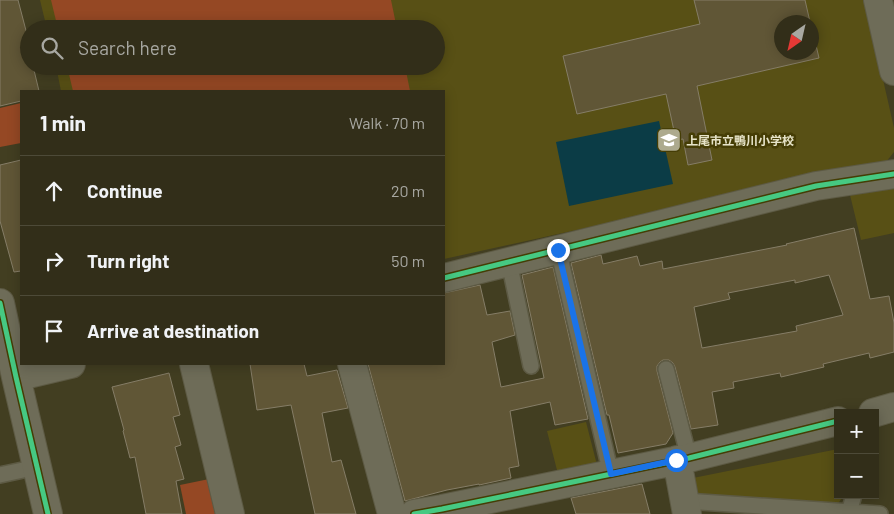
<!DOCTYPE html>
<meta charset="utf-8">
<style>
:root{--surface:#322e19;--page:#3d3a26;--text:#f1f3f6;--muted:#a8a8a2;--line:#4d4a38}
body{margin:0;font-family:Barlow,"Noto Sans JP",sans-serif;background:var(--page);color:var(--text)}
.controls{position:absolute;right:15px;bottom:15px;display:grid;overflow:hidden;border-radius:0px;box-shadow:0 2px 12px #0003}
.controls button{width:45px;height:45px;display:grid;place-items:center;padding:0;border:0;border-bottom:1px solid var(--line);background:var(--surface);color:var(--text);font:25px sans-serif}
.compass{position:absolute;left:774px;top:15px;width:45px;height:45px;border-radius:50%;background:var(--surface);box-shadow:0 2px 12px #0003;rotate:214deg}
.stop{position:absolute;width:15px;height:15px;margin:-11px;border:4px solid #1a73e8;border-radius:50%;background:#fff}
.stop.end{background:#1a73e8;border-color:#fff;box-shadow:0 1px 5px #0008}
.list{margin:0;padding:0;list-style:none}
h2{display:flex;justify-content:space-between;align-items:center;height:65px;margin:0;padding:0 20px;font-size:21px}
h2 small{font-size:16px;font-weight:400;color:var(--muted)}
.list li{display:grid;grid-template-columns:32px 1fr auto;gap:15px;align-items:center;box-sizing:border-box;height:70px;padding:0 20px;border-top:1px solid var(--line)}
.list b{display:block;font-size:19px;white-space:nowrap}
.list em{font-size:16px;font-style:normal;color:var(--muted)}
.icon{flex:none;width:28px;height:28px;fill:none;stroke:currentColor;stroke-width:2;stroke-linecap:round;stroke-linejoin:round}
.map{position:relative;flex:none;width:894px;height:514px;overflow:hidden}
.search{position:absolute;background:var(--surface);box-shadow:0 2px 12px #0003;left:20px;top:20px;width:425px;height:55px;display:flex;align-items:center;gap:12px;box-sizing:border-box;padding:0 18px;border-radius:28px;color:var(--muted);font-size:19px}
.panel{position:absolute;background:var(--surface);box-shadow:0 2px 12px #0003;left:20px;top:90px;width:425px;height:275px;border-radius:0px}
.map>svg:first-child{display:block}
</style>
<div class="map">
<svg width="894" height="514" viewBox="0 0 894 514">
<rect width="100%" height="100%" fill="#423e21"/>
<!-- built -->
<path fill="#585015" fill-rule="evenodd" d="M40,0H865L894,128V152L886,162L444,259V91H61L56,66H436V29H47ZM782,22H812V52H782Z
M894,185V233L861,240L850,195Z
M586,422L597,465L558,474L547,431Z
M838,449V495H844L837,505L696,496L693,478Z"/>
<!-- green -->
<path fill="#954824" d="M51,0H391L397,29H58Z
M67,66H405L410,91H73Z
M21,103V143L0,147V108Z
M214,478L221,514H186L180,485Z"/>
<!-- water -->
<path fill="#0b3c46" d="M659,121L673,184L569,206L556,142Z"/>
<!-- building -->
<path fill="#605636" stroke="#857d67" fill-rule="evenodd" d="M0,0H18L29,42V66H33L39,91H21V101L0,106Z
M694,0H805L810,22H782V52H812V28L819,58L697,86L712,160L688,165L683,139L676,140L666,94L577,114L563,56L700,24Z
M21,160V271L14,272L0,221V165Z
M854,228L870,299L889,296L894,323V352L870,358L869,353L823,364L824,367L781,377L780,373L733,382L734,388L712,392L718,425L691,429L675,367L673,363L669,360H663L660,362L657,366V371L673,433L666,444L618,453L609,415H607L571,263L601,255L603,264L637,256L640,266L662,261L663,269L787,245L786,244ZM829,275L843,315L796,326L797,331L702,348L694,307L730,299L728,293L795,280V283Z
M553,267L588,419L555,425L550,402L510,411L519,466L509,468L511,478L479,485V484L447,490L405,501L368,364H444V293L480,285L487,315L510,311L515,335L492,342L501,387L544,378L522,275Z
M250,364H304L307,376L337,370L348,408L322,413L332,462L341,460L356,514H315L291,405L257,410Z
M169,373L180,415L173,417L181,445L175,447L184,479L176,481L182,514H146L135,457L130,458L123,431L124,430L112,387Z
M642,484L650,514H576L571,498Z"/>
<g fill="none" stroke-linecap="round" stroke-linejoin="round">
<defs>
<path id="lane" d="M558,249L611,474
M509,262L531,366
M666,369L689,458
M0,475L37,467
M685,501L880,514
M849,512L854,495"/>
<path id="street" d="M878,0L894,71
M444,278L816,186L894,174
M0,303L16,377L48,514
M194,364L230,514
M352,364L392,514
M16,377L71,364
M873,413L894,407
M677,460L687,514
M414,514L442,509L689,458L838,421"/>
</defs>
<!-- lane casing -->
<use href="#lane" stroke="#5d5a44" stroke-width="18"/>
<!-- street casing -->
<use href="#street" stroke="#5d5a44" stroke-width="30"/>
<!-- lane -->
<use href="#lane" stroke="#6e6c58" stroke-width="15"/>
<!-- street -->
<use href="#street" stroke="#6e6c58" stroke-width="28"/>
<defs>
<path id="cycleway" d="M444,278L816,186L894,174
M0,303L16,377L48,514
M414,514L442,509L689,458L838,421"/>
</defs>
<!-- cycleway casing -->
<use href="#cycleway" stroke="#453d05" stroke-width="8"/>
<!-- cycleway -->
<use href="#cycleway" stroke="#46c982" stroke-width="5"/>
</g>
<g fill="none" stroke-linecap="round" stroke-linejoin="round">
<!-- route -->
<path stroke="#1a73e8" stroke-width="6" d="M558,250L611,474L676,460"/>
</g>
<!-- icons -->
<defs>
<symbol id="school-square" viewBox="-11 -11 22 22"><rect x="-9" y="-9" width="18" height="18" rx="4" fill="#adaa8e" stroke="#453d05"/><path d="M0-5L7-2L0 1L-7-2ZM-4 1L0 2.5L4 1V4Q0 6-4 4Z" fill="#fff"/></symbol>
</defs>
<g fill-rule="evenodd">
<use href="#school-square" x="655" y="126" width="28" height="28"/>
</g>
<g text-anchor="middle" dominant-baseline="central" stroke-width="5" stroke-linejoin="round" paint-order="stroke">
<!-- poi labels -->
<g font-size="12" font-weight="bold" fill="#e7e4c9" stroke="#453d05" text-anchor="start">
<text x="686" y="140">上尾市立鴨川小学校</text>
</g>
</g>
</svg>
<div class="controls">
<button>+</button>
<button>−</button>
</div>
<svg class="compass" viewBox="-18 -18 36 36"><path d="M0-13l5 13h-10z" fill="#e53935"/><path d="M0 13l5-13h-10z" fill="#a8a8a2"/></svg>
<div class="stop" style="left:676px;top:460px"></div>
<div class="stop end" style="left:558px;top:250px"></div>
<div class="search"><svg class="icon" aria-label="search" viewBox="0 0 24 24"><circle cx="10" cy="10" r="6"/><path d="M15 15l6 6"/></svg>Search here</div>
<section class="panel">
<h2>1 min<small>Walk · 70 m</small></h2>
<ul class="list">
<li><svg class="icon" aria-label="ahead" viewBox="0 0 24 24"><path d="M12 20V5M6 11l6-6 6 6"/></svg><div><b>Continue</b></div><em>20 m</em></li>
<li><svg class="icon" aria-label="right" viewBox="0 0 24 24"><path d="M7 20v-9h11M14 6l5 5-5 5"/></svg><div><b>Turn right</b></div><em>50 m</em></li>
<li><svg class="icon" aria-label="arrive" viewBox="0 0 24 24"><path d="M6 21V4h12l-3 4 3 4H6"/></svg><div><b>Arrive at destination</b></div></li>
</ul>
</section>
</div>
